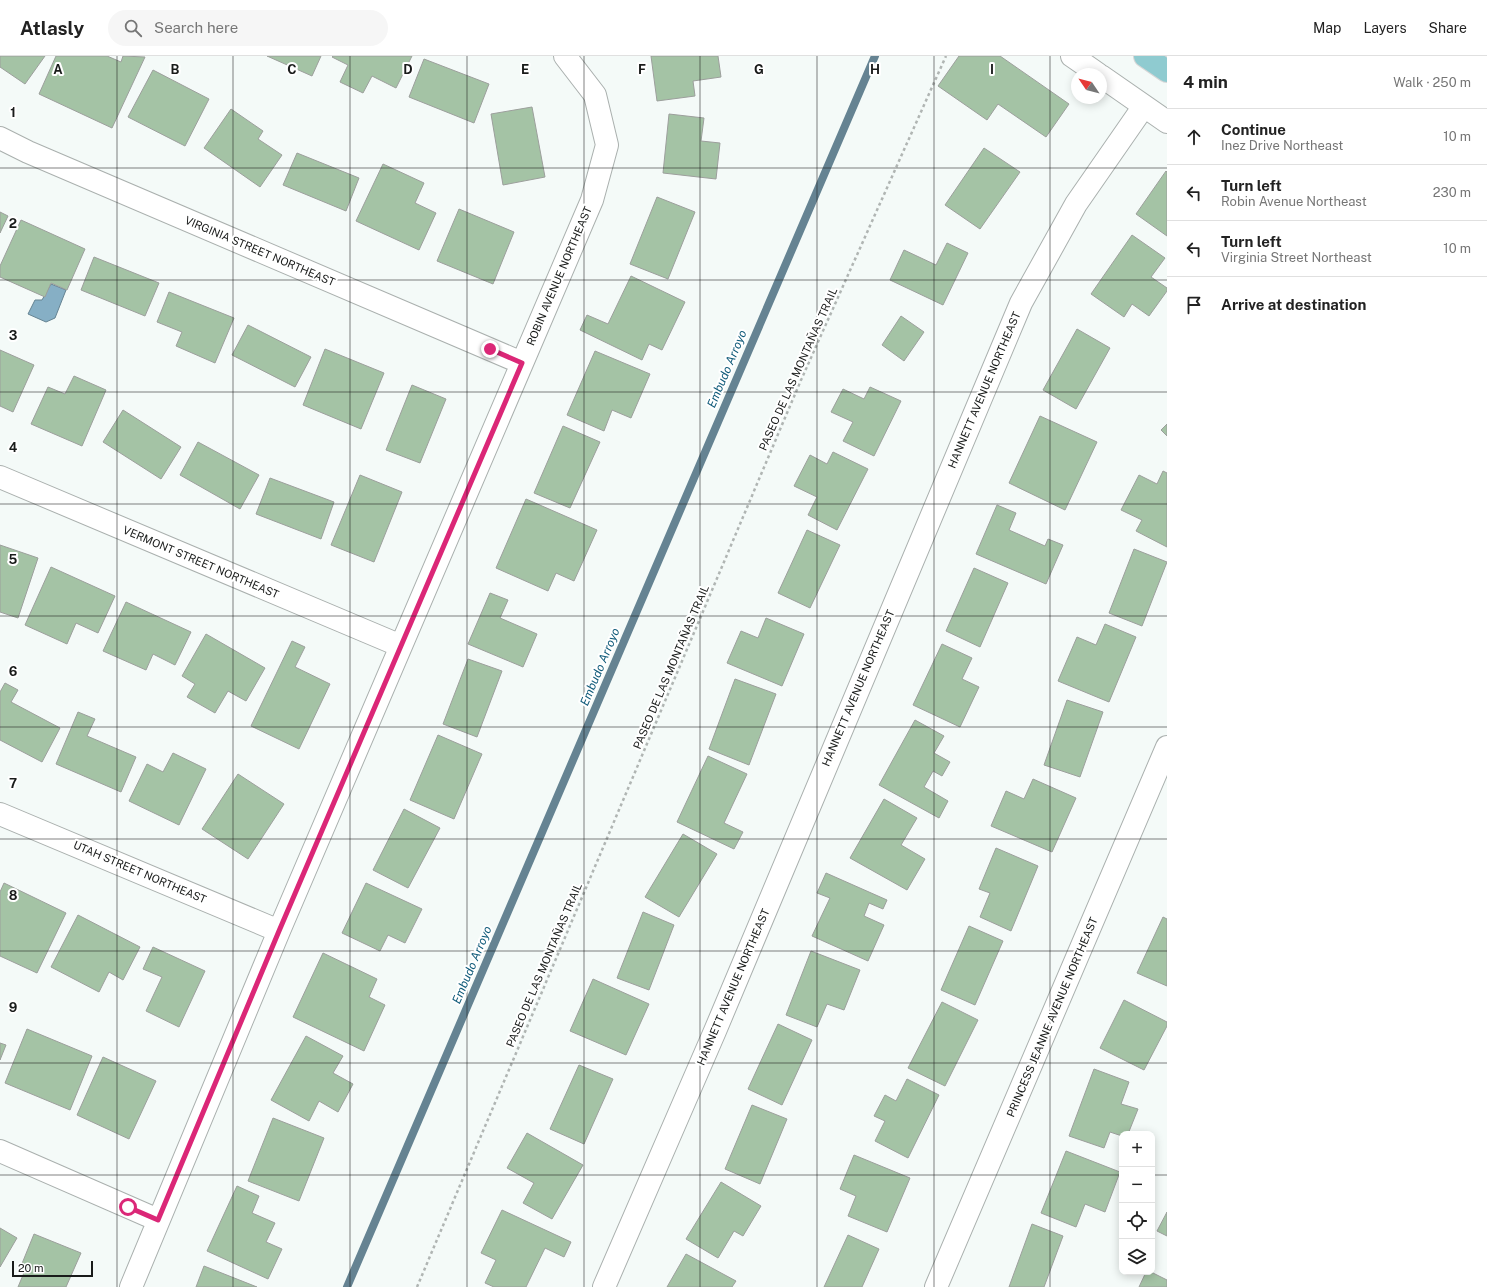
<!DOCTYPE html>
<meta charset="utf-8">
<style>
:root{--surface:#fff;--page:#f6f6f6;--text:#222;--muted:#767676;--line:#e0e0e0}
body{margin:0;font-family:"Public Sans",sans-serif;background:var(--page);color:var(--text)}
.controls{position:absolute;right:12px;bottom:12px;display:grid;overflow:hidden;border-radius:8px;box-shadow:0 2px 10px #0003}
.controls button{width:36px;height:36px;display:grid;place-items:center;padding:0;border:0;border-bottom:1px solid var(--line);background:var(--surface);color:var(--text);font:20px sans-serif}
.compass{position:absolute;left:1071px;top:12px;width:36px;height:36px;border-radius:50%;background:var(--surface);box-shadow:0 2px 10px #0003;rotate:305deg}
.scale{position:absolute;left:12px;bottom:10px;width:81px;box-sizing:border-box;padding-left:4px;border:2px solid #191b1a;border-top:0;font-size:11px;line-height:14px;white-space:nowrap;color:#191b1a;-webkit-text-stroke:3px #fff;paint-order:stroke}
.stop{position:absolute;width:12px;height:12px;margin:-9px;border:3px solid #db2777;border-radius:50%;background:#fff}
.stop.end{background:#db2777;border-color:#fff;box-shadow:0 1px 4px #0008}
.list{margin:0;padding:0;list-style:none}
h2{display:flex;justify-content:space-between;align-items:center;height:52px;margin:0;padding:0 16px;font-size:17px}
h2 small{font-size:13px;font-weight:400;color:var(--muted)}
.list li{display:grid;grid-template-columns:26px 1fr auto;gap:12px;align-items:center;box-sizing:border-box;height:56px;padding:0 16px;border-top:1px solid var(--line)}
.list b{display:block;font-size:15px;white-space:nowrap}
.list p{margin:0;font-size:13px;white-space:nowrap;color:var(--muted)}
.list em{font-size:13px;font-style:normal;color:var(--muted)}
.icon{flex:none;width:22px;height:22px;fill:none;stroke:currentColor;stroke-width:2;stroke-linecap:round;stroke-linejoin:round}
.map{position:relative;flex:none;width:1167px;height:1231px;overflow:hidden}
header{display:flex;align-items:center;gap:24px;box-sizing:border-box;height:56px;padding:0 20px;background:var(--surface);border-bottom:1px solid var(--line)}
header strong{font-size:19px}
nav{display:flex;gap:22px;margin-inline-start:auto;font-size:14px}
.search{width:280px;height:36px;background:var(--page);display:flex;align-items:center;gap:10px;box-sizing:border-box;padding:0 14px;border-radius:22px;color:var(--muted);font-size:15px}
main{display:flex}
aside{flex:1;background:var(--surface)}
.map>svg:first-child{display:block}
</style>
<header>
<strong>Atlasly</strong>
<div class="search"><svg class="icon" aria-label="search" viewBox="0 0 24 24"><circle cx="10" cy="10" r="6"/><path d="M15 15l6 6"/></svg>Search here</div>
<nav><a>Map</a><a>Layers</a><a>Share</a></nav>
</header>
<main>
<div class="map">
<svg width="1167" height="1231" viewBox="0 0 1167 1231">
<rect width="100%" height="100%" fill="#f4faf8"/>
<!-- water -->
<path fill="#86afc5" stroke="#658392" d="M51,228L66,234L55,262L46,266L28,258L35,244H42Z"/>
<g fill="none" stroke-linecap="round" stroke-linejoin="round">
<!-- stream -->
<path stroke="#658392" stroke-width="8" d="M347,1231L875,0"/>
</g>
<!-- building -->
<path fill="#a4c3a5" stroke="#9c9f9c" d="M0,0H45L25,28L0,11Z
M56,0H107L121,6L123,0L145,1L112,72L39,38Z
M267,0H321L312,20Z
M333,0H412L396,32L372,20L363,37L340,26L348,9L332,1Z
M651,0H718L721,21L693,25L695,40L657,45Z
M959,0H1000L1069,48L1046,81L998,48L987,64L938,30Z
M424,3L489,28L474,67L409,41Z
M153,14L209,43L185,90L128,61Z
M532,51L545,121L503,129L491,58Z
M231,53L263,75L258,83L282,99L260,131L204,92Z
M669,58L704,62L701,85L720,87L716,123L663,117Z
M984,92L1020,116L980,173L945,149Z
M297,97L359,122L346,155L283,129Z
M383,108L424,127L415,147L436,157L419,194L356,165Z
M1166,115L1167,116V180L1136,158Z
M657,141L695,156L668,223L630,208Z
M459,153L514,176L493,228L437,205Z
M0,156L8,160L0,177Z
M21,164L85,193L67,234L51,227L45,241L0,221V210Z
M1132,179L1165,202L1151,221L1167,232V235L1149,260L1132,248L1124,261L1091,238Z
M947,187L968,197L943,249L890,224L904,194L936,209Z
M94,201L159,227L145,260L81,234Z
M631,220L685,246L662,294L649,288L642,304L580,274L587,259L608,268Z
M169,236L234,262L215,307L176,290L182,276L157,266Z
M901,260L924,276L904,305L882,289Z
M248,269L311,301L295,331L232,299Z
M1077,273L1110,292L1076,353L1043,334Z
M325,293L384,317L361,373L303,349Z
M0,294L34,309L13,356L0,350Z
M595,295L650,318L631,362L612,354L604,375L567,359Z
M74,320L106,334L82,390L31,368L48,331L65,338Z
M412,329L446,343L420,407L386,394Z
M870,331L901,345L874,400L843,385L853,366L831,356L843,333L864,343Z
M123,354L181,391L161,423L103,386Z
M1040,360L1097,386L1065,454L1009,427Z
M1167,368V380L1161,374Z
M563,370L600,386L570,452L534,437Z
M198,386L259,419L240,453L180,419Z
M833,396L868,413L837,474L808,459L817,441L794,430L810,399L827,408Z
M1163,415L1167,417V491L1136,475L1142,464L1121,454L1139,419L1157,428Z
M360,419L402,436L374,506L331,489Z
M270,422L334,446L321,483L256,458Z
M526,443L597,474L574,525L556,517L548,535L496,512Z
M997,449L1016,457L1009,474L1045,490L1048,483L1063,489L1046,528L976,498Z
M807,474L840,489L810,552L778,537Z
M0,489L38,502L18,562L0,556Z
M1134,493L1167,506L1142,570L1109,557Z
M51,511L115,540L98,577L76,567L67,588L25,569Z
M974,512L1008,527L980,591L946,575Z
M490,537L508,544L500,562L537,578L523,611L468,588Z
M126,546L191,576L175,609L153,598L146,614L103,595Z
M766,562L804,578L782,630L727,607L741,575L758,582Z
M1105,568L1136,581L1109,646L1058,625L1077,581L1096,589Z
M206,578L265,612L246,645L228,635L215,657L187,641L195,628L182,620Z
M292,585L305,591L295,611L330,628L299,693L251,670Z
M942,588L972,602L962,623L979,631L960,671L913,649Z
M468,603L502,615L477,681L443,668Z
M735,623L776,638L749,709L709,693Z
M5,627L18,634L11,646L60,672L42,706L0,684V636Z
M1067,644L1103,656L1080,721L1044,709Z
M78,656L95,663L87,680L136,701L121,736L56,708Z
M915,664L944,680L934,697L950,706L942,720L933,715L924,731L948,745L939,762L879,729Z
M438,679L482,698L454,763L410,744Z
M173,697L206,713L179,769L129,745L147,708L163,716Z
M708,700L747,718L724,767L743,776L734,793L677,766Z
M238,718L284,748L248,803L202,773Z
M1033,723L1076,742L1052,796L991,770L1006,735L1024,743Z
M884,743L917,762L901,789L925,803L907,834L850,802Z
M404,753L440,772L408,832L373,814Z
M683,778L717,798L679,861L645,841Z
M996,792L1038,810L1011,875L980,861L990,837L979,833Z
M826,817L887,844L883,853L869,847L864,860L884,869L868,905L812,880L830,842L817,837Z
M4,827L66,857L37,917L0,900V836Z
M366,827L422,853L405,887L388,879L380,895L342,877Z
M643,856L674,869L649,934L617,922Z
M78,859L140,891L123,924L109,916L99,936L51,911Z
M1163,861L1167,863V930L1137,917Z
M969,870L1003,885L975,949L941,934Z
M153,891L205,915L179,971L146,955L162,921L143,913Z
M811,895L860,914L844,954L827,948L817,971L786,959Z
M323,897L377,923L369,941L385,949L364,995L293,961Z
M593,923L649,948L626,999L570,975Z
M1124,944L1167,966V970L1144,1014L1100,992Z
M942,946L978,964L945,1030L908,1012Z
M778,968L812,984L782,1049L748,1033Z
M27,973L92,1000L70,1054L5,1027Z
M306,980L343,1000L333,1017L353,1028L338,1056L319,1045L309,1065L271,1044Z
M0,987L6,989L0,1004Z
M103,1001L156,1025L129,1083L77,1059Z
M579,1009L613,1023L584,1088L550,1073Z
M1094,1013L1129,1026L1121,1048L1138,1053L1128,1078H1122V1080L1110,1076L1104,1092L1069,1080Z
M907,1023L939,1039L908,1102L875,1085L885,1065L874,1060L885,1039L896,1045Z
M752,1049L787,1063L760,1128L725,1113Z
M273,1062L324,1082L299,1145L248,1125Z
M527,1077L583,1109L552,1163L523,1147L534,1127L507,1112Z
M1066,1095L1120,1116L1105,1156L1085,1148L1076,1171L1041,1157Z
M854,1099L910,1122L887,1176L848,1160L856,1140L840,1133Z
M721,1126L761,1150L743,1180L734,1175L718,1202L686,1183Z
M237,1130L259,1140L252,1157L275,1167L266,1186L282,1193L268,1223L207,1195Z
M502,1154L571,1186L564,1201L545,1192L526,1231H494L485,1227L496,1204L481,1197Z
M1167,1156V1180L1157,1175Z
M1032,1168L1063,1180L1044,1231H1009Z
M0,1172L17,1182L0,1211Z
M34,1178L81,1197L66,1231H18L26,1212L21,1210Z
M848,1179L879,1193L862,1231H824Z
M686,1198L736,1225L732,1231H667Z
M204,1210L257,1231H196Z
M1146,1216H1151L1167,1224V1231H1139Z"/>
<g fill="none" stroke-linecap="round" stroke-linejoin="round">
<defs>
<path id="minor" d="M1072,0L1098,18
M1101,20L1167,66
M0,82L28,96L522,307
M0,421L401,590
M0,758L279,875
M0,1095L158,1164
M131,1231L279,875L592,144L607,89L595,39L565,0
M604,1231L715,975L1021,247L1076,148L1144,50
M936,1231L1167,691"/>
<path id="major" d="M1145,0L1167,15"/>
</defs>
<!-- minor casing -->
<use href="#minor" stroke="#aab0ae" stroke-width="24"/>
<!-- major casing -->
<use href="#major" stroke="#d6d6d6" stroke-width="24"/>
<!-- path -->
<path stroke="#b0b5b3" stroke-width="2.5" stroke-dasharray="3 3" stroke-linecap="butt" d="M417,1231L801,324L946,0"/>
<!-- minor -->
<use href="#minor" stroke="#fff" stroke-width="22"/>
<!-- major -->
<use href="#major" stroke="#8fcbd0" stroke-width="22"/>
</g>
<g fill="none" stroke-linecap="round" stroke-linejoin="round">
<!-- route -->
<path stroke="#db2777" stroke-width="5" d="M128,1151L158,1164L279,875L522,307L490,293"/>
</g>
<!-- grid -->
<path fill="none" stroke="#191b1a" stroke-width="1" stroke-opacity="0.55" d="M117,0V1231M233,0V1231M350,0V1231M467,0V1231M584,0V1231M700,0V1231M817,0V1231M934,0V1231M1050,0V1231M0,112H1167M0,224H1167M0,336H1167M0,448H1167M0,560H1167M0,671H1167M0,783H1167M0,895H1167M0,1007H1167M0,1119H1122M1152,1119H1167"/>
<g text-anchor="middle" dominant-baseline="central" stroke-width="4" stroke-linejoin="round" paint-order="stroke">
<!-- street labels -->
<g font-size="11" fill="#191b1a" stroke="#fff">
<text transform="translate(260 195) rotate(23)">VIRGINIA STREET NORTHEAST</text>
<text transform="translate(559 220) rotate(-67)">ROBIN AVENUE NORTHEAST</text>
<text transform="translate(798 313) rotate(-66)">PASEO DE LAS MONTAÑAS TRAIL</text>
<text transform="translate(984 334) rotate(-67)">HANNETT AVENUE NORTHEAST</text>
<text transform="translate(201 506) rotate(23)">VERMONT STREET NORTHEAST</text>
<text transform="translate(671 611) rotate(-67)">PASEO DE LAS MONTAÑAS TRAIL</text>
<text transform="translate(858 632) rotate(-67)">HANNETT AVENUE NORTHEAST</text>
<text transform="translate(140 816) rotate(23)">UTAH STREET NORTHEAST</text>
<text transform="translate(544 909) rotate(-67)">PASEO DE LAS MONTAÑAS TRAIL</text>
<text transform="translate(733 931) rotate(-67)">HANNETT AVENUE NORTHEAST</text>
<text transform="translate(1052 961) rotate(-67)">PRINCESS JEANNE AVENUE NORTHEAST</text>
</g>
<!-- water labels -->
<g font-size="12" font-style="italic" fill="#0f5a79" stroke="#fff">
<text transform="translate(727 313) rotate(-67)">Embudo Arroyo</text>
<text transform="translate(600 611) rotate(-67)">Embudo Arroyo</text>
<text transform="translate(472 909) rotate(-67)">Embudo Arroyo</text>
</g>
</g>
<g font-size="13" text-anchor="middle" font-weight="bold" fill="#191b1a" stroke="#fff" stroke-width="4" stroke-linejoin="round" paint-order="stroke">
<text x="58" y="18">A</text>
<text x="175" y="18">B</text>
<text x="292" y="18">C</text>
<text x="408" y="18">D</text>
<text x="525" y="18">E</text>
<text x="642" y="18">F</text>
<text x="759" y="18">G</text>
<text x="875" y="18">H</text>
<text x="992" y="18">I</text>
<text x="13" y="61">1</text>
<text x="13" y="172">2</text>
<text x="13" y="284">3</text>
<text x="13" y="396">4</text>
<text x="13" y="508">5</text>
<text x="13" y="620">6</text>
<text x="13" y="732">7</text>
<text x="13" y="844">8</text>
<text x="13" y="956">9</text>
</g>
</svg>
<div class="controls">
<button>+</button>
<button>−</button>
<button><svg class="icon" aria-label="locate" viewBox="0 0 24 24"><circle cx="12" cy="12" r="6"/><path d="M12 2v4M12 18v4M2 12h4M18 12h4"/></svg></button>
<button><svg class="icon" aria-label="layers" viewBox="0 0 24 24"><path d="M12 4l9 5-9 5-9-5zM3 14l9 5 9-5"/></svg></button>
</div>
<svg class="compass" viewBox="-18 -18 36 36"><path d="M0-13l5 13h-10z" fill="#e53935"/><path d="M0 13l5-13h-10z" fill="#767676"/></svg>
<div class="scale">20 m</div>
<div class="stop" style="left:128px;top:1151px"></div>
<div class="stop end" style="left:490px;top:293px"></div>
</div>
<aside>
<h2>4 min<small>Walk · 250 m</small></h2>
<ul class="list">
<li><svg class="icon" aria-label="ahead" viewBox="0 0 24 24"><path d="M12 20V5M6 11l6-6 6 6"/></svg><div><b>Continue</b><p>Inez Drive Northeast</p></div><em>10 m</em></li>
<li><svg class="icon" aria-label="left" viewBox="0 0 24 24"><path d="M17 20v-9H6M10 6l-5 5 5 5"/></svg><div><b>Turn left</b><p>Robin Avenue Northeast</p></div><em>230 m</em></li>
<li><svg class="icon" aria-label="left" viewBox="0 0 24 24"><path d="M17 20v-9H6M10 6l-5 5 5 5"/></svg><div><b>Turn left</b><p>Virginia Street Northeast</p></div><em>10 m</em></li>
<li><svg class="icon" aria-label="arrive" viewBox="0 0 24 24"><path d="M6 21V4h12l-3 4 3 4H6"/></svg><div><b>Arrive at destination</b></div></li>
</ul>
</aside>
</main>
